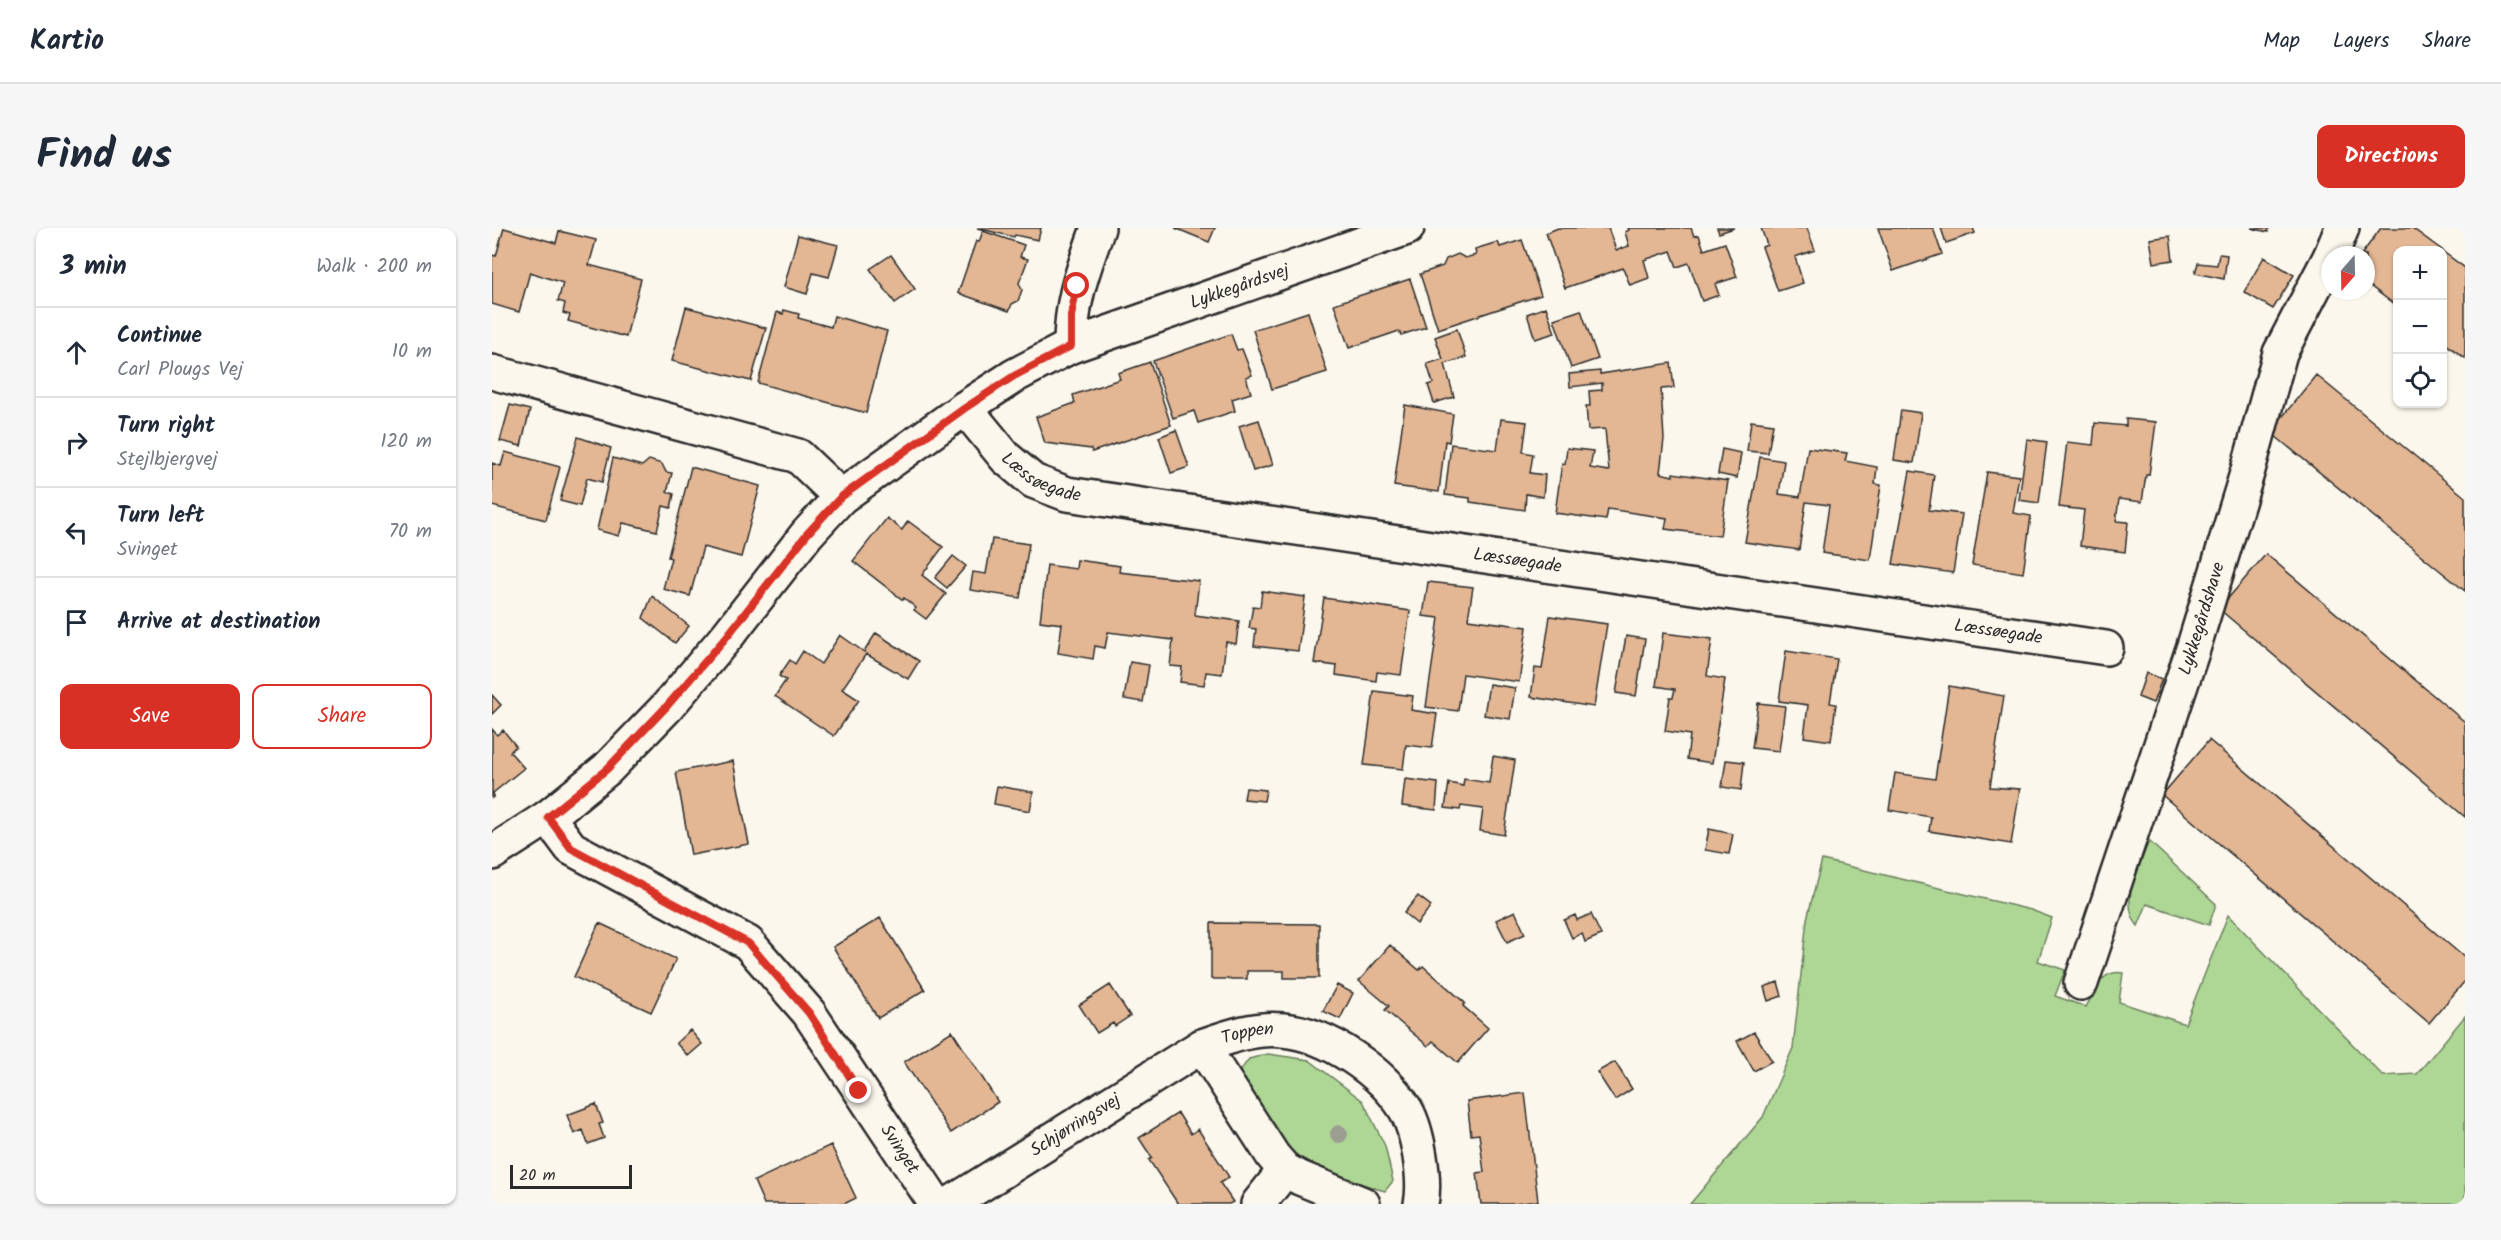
<!DOCTYPE html>
<meta charset="utf-8">
<style>
:root{--surface:#fff;--page:#f6f6f7;--text:#1f2937;--muted:#747a83;--line:#e0e1e3;--accent:#d93025}
body{margin:0;font-family:Kalam,sans-serif;background:var(--page);color:var(--text)}
.controls{position:absolute;right:18px;top:18px;display:grid;overflow:hidden;border-radius:12px;box-shadow:0 2px 4px #0004}
.controls button{width:54px;height:54px;display:grid;place-items:center;padding:0;border:0;border-bottom:2px solid var(--line);background:var(--surface);color:var(--text);font:30px sans-serif}
.compass{position:absolute;left:1829px;top:18px;width:54px;height:54px;border-radius:50%;background:var(--surface);box-shadow:0 2px 4px #0004;rotate:200deg}
.scale{position:absolute;left:18px;bottom:15px;width:122px;box-sizing:border-box;padding-left:6px;border:3px solid #2b2b2b;border-top:0;font-size:16px;line-height:21px;white-space:nowrap;color:#2b2b2b;-webkit-text-stroke:4px #fbf7ec;paint-order:stroke}
.stop{position:absolute;width:18px;height:18px;margin:-14px;border:4px solid #d93025;border-radius:50%;background:#fff}
.stop.end{background:#d93025;border-color:#fff;box-shadow:0 2px 6px #0008}
.list{margin:0;padding:0;list-style:none}
h2{display:flex;justify-content:space-between;align-items:center;height:78px;margin:0;padding:0 24px;font-size:26px}
h2 small{font-size:20px;font-weight:400;color:var(--muted)}
.list li{display:grid;grid-template-columns:39px 1fr auto;gap:18px;align-items:center;box-sizing:border-box;height:90px;padding:0 24px;border-top:2px solid var(--line)}
.list b{display:block;font-size:22px;white-space:nowrap}
.list p{margin:0;font-size:20px;white-space:nowrap;color:var(--muted)}
.list em{font-size:20px;font-style:normal;color:var(--muted)}
.actions{display:flex;gap:12px;padding:18px 24px}
.actions a{flex:1;padding:14px 0;border:2px solid var(--accent);border-radius:12px;text-align:center;font-size:21px;color:var(--accent)}
.actions .main{background:var(--accent);color:#fff}
.icon{flex:none;width:33px;height:33px;fill:none;stroke:currentColor;stroke-width:2;stroke-linecap:round;stroke-linejoin:round}
.map{position:relative;flex:none;width:1973px;height:976px;overflow:hidden;border-radius:12px}
header{display:flex;align-items:center;gap:36px;box-sizing:border-box;height:84px;padding:0 30px;background:var(--surface);border-bottom:2px solid var(--line)}
header strong{font-size:28px}
nav{display:flex;gap:33px;margin-inline-start:auto;font-size:21px}
.intro{display:flex;align-items:center;justify-content:space-between;box-sizing:border-box;height:144px;padding:0 36px}
h1{margin:0;font-size:42px}
.button{padding:15px 27px;border-radius:12px;background:var(--accent);color:#fff;font-size:21px;font-weight:700}
main{display:flex;gap:36px;padding:0 36px}
aside{flex:1;background:var(--surface);border-radius:12px;box-shadow:0 2px 4px #0004}
.map>svg:first-child{display:block}
</style>
<header>
<strong>Kartio</strong>
<nav><a>Map</a><a>Layers</a><a>Share</a></nav>
</header>
<div class="intro"><h1>Find us</h1><a class="button">Directions</a></div>
<main>
<aside>
<h2>3 min<small>Walk · 200 m</small></h2>
<ul class="list">
<li><svg class="icon" aria-label="ahead" viewBox="0 0 24 24"><path d="M12 20V5M6 11l6-6 6 6"/></svg><div><b>Continue</b><p>Carl Plougs Vej</p></div><em>10 m</em></li>
<li><svg class="icon" aria-label="right" viewBox="0 0 24 24"><path d="M7 20v-9h11M14 6l5 5-5 5"/></svg><div><b>Turn right</b><p>Stejlbjergvej</p></div><em>120 m</em></li>
<li><svg class="icon" aria-label="left" viewBox="0 0 24 24"><path d="M17 20v-9H6M10 6l-5 5 5 5"/></svg><div><b>Turn left</b><p>Svinget</p></div><em>70 m</em></li>
<li><svg class="icon" aria-label="arrive" viewBox="0 0 24 24"><path d="M6 21V4h12l-3 4 3 4H6"/></svg><div><b>Arrive at destination</b></div></li>
</ul>
<div class="actions"><a class="main">Save</a><a>Share</a></div>
</aside>
<div class="map">
<svg width="1973" height="976" viewBox="0 0 1973 976">
<rect width="100%" height="100%" fill="#fbf7ec"/>
<filter id="ink" filterUnits="userSpaceOnUse"><feTurbulence type="fractalNoise" baseFrequency=".0167" numOctaves="2"/><feDisplacementMap in="SourceGraphic" scale="12" xChannelSelector="R" yChannelSelector="G"/><feConvolveMatrix kernelMatrix="1 2 1 2 8 2 1 2 1" color-interpolation-filters="sRGB"/></filter>
<g filter="url(#ink)">
<!-- green -->
<path fill="#aed795" stroke="#6c8160" stroke-width="1.5" d="M1657,613L1724,676L1717,697L1655,676L1646,698C1626,674 1648,639 1657,613Z
M1330,632L1539,682L1560,690L1546,733L1573,742L1563,768L1594,779C1603,764 1608,741 1631,745L1627,774L1693,796L1736,687L1891,848L1925,846L1973,788V976H1198L1271,889L1301,820L1315,691Z
M776,826L817,832L871,873L893,918L901,953L893,963C871,956 848,950 827,940C788,923 763,882 748,843L757,831Z"/>
<!-- building -->
<path fill="#e3b694" stroke="#2b2b2b" stroke-width="1.5" d="M12,0L64,15L67,3L104,12L97,37L149,51L134,109L76,93L78,87L71,85L73,75L66,73L71,55L38,44L27,84L0,76V27L4,28Z
M485,0H549L546,12L523,7L522,9Z
M683,0H723L717,14Z
M1066,0H1116L1124,22L1137,18L1133,4L1137,2L1136,0H1199L1202,8L1207,7L1212,22L1233,15L1245,49L1223,56L1227,67L1210,73L1197,35L1185,39L1179,23L1152,32L1157,50L1138,57L1131,40L1073,60L1054,5Z
M1225,0H1242L1227,5Z
M1269,0H1315L1323,22L1303,29L1311,55L1286,63L1270,19L1275,17Z
M1386,0H1441L1450,26L1401,43Z
M1449,0H1481L1483,5L1454,15Z
M1759,0H1777L1776,4Z
M1889,0H1920L1950,22H1906V79L1874,55V27H1869Z
M491,3L532,17L528,29L536,31L527,55L530,62L526,73L520,76L517,83L466,65L484,13L487,14Z
M306,7L346,17L337,49L321,45L315,66L292,59Z
M1678,8L1681,32L1662,35L1658,11Z
M1030,12L1049,67L946,101L928,46L951,38L954,31L966,26L973,30L984,27L983,21L1006,14L1008,19Z
M1950,23L1973,40V130L1950,113Z
M1727,26L1735,27L1732,51L1703,45L1706,35L1725,37Z
M399,27L423,61L403,75L378,41Z
M1772,29L1802,47L1781,81L1752,64Z
M918,51L934,99L909,107L907,103L857,120L842,76Z
M194,79L274,100L259,153L180,133Z
M1054,79L1063,105L1043,111L1035,86Z
M292,82L307,86L306,90L339,99L342,88L395,103L374,185L266,155L285,84L291,86Z
M1089,82L1106,131L1079,140L1062,91Z
M816,84L835,144L780,161L761,102Z
M965,101L974,129L953,136L962,169L942,175L936,157L941,155L935,136L951,131L943,109Z
M739,106L745,122L750,121L760,147L754,149L759,165L740,171L743,183L706,195L702,183L681,190L661,133Z
M658,134L679,197L600,224L599,221L553,215L544,189L583,175L581,167L628,151L626,145Z
M1179,135L1182,160L1169,161L1172,211L1168,245L1181,248V245L1236,253L1228,308L1173,301L1175,290L1116,281L1114,292L1063,285L1070,235L1073,236L1075,220L1101,223L1098,240L1117,243L1113,201L1096,202L1094,178H1098L1097,163L1110,162V155L1078,159L1077,146L1108,143V146Z
M1824,147L1973,269V363L1778,204Z
M18,177L38,182L29,218L8,213Z
M913,177L961,186L957,214L953,213L947,264L902,258Z
M1409,182L1429,185L1422,235L1402,232Z
M1009,191L1035,194L1031,224L1041,226L1038,245L1053,247L1051,269L1034,266L1033,282L978,274V270L953,267L959,216L1005,222Z
M1634,191L1664,194L1657,247H1654L1650,274L1627,271L1624,293L1636,294L1633,324L1588,318L1592,282L1567,279L1575,214L1601,217L1603,195L1634,198Z
M767,192L781,237L761,243L747,198Z
M1259,193L1281,196L1276,225L1255,223Z
M684,202L697,239L679,245L667,209Z
M86,209L119,220L110,254L95,250L88,278L68,273Z
M1535,211L1555,214L1547,275L1527,272Z
M1316,220L1355,225L1353,233L1385,239L1383,256L1389,257L1378,332L1330,325L1337,277L1314,274L1307,322L1253,314L1268,229L1292,233L1287,266L1308,269Z
M1230,221L1249,225L1245,250L1226,246Z
M13,224L68,239L54,292L0,278V235L9,238Z
M121,230L150,238L157,232L170,236L174,244L180,245L175,264L182,266L179,280L171,278L165,303L131,295L127,308L105,302Z
M199,239L268,258L249,329L211,319L198,368L171,361L179,330L176,329Z
M1418,243L1442,247L1437,282L1470,286L1461,345L1401,336Z
M1495,244L1527,248L1521,285L1539,288L1531,345L1480,337Z
M395,290L410,302L416,293L451,319L430,347L454,366L434,391L422,382L424,380L412,370L411,372L361,333Z
M500,311L537,316L528,370L478,362L481,344L494,346Z
M1774,326L1973,494V589L1727,381Z
M461,328L474,338L455,360L443,350Z
M585,332L628,338L627,344L707,353L703,387L747,393L744,416L734,414L730,446L714,444L712,457L688,454L690,439L678,438L681,412L616,404L613,420L603,418L601,431L566,425L570,396L548,393L555,337L584,341Z
M936,354L981,359L976,391L1035,399L1027,454L971,446L966,483L934,479L947,390L931,388Z
M770,363L813,369L806,423L762,418L764,401L757,400L761,378L768,379Z
M160,368L197,398L183,415L151,390Z
M832,370L918,383L909,447L885,444L884,453L844,447L845,438L822,435Z
M1058,388L1115,396L1102,479L1039,469L1043,440L1050,441Z
M384,405L427,433L416,451L374,426L350,461L367,472L342,508L283,468L294,452L287,448L298,432L303,436L311,423L329,436L348,407L372,424Z
M1171,405L1220,411L1215,448L1233,451L1220,535L1195,531L1198,507L1173,503L1178,469H1181L1183,461L1164,458Z
M1134,408L1153,411L1144,468L1124,465Z
M1294,423L1345,431L1338,475L1344,476L1339,513L1312,509L1316,477L1287,473Z
M638,434L657,437L651,474L632,471Z
M1654,445L1670,451L1661,475L1646,469Z
M997,456L1023,460L1018,491L992,487Z
M1457,458L1512,468L1498,559L1528,561L1519,616L1437,603L1439,589L1397,582L1403,545L1443,551Z
M882,463L921,468L919,482L945,486L940,520L914,517L911,541L872,537Z
M0,467L9,477L0,486Z
M1266,475L1293,478L1287,523L1260,520Z
M0,501L5,507L11,502L24,518L18,524L32,540L1,565L2,568L0,570Z
M1717,512L1973,730V753L1937,795L1670,567Z
M1001,528L1023,532L1012,607L988,603L991,581L969,578L968,582L953,580L957,555L971,558L972,551L997,555Z
M1234,532L1252,534L1249,562L1230,559Z
M241,533L257,616L199,627L184,544Z
M913,551L946,555L944,582L910,578Z
M505,558L541,564L538,583L502,576Z
M754,560L774,562L772,573L752,571Z
M1217,601L1241,606L1237,626L1213,622Z
M926,668L939,678L925,696L912,685Z
M1023,683L1033,706L1015,714L1004,692Z
M1099,686L1109,707L1093,714L1090,705L1080,710L1072,692L1083,687L1085,692Z
M388,690L433,762L386,790L341,719Z
M107,695L184,731L159,784L82,749Z
M719,695L827,696V750H792V743H755V751H719Z
M898,717L927,742L931,738L973,775L971,778L996,800L966,835L941,813L936,818L893,782L897,778L867,753Z
M1286,754L1290,768L1276,773L1272,759Z
M618,757L638,788L623,798L621,795L605,805L587,777Z
M845,757L861,765L848,791L831,783Z
M198,802L210,816L196,828L184,815Z
M460,803L506,874L459,905L412,834Z
M1262,804L1280,833L1262,843L1245,813Z
M1123,834L1140,861L1123,872L1105,844Z
M1033,865L1046,973L1022,976H989L985,945L992,944L987,906L979,907L975,873Z
M104,876L111,895L107,896L112,910L96,916L91,902L82,906L75,887Z
M686,885L699,906L706,901L737,949L728,955L741,974L737,976H686L657,932L660,930L647,910Z
M339,917L364,970L352,976H272L262,953Z"/>
<g fill="none" stroke-linecap="round" stroke-linejoin="round">
<defs>
<g id="minor">
<path d="M1839,27L1850,0"/>
<path d="M579,118C579,71 591,43 606,0"/>
<path d="M0,144L306,228L349,269"/>
<path id="s1" d="M473,180L514,230L541,253L575,266L1614,420"/>
<path id="s2" d="M56,589L79,620L256,715L317,785L444,976"/>
<path id="s3" d="M0,625L56,589L115,541L175,479L236,407L315,306L349,269L473,180L522,148L579,118L915,0"/>
<path id="s4" d="M1589,755L1701,421L1756,242L1788,125L1838,29"/>
<path d="M710,818L781,928L793,942L808,950L871,976"/>
<path id="s5" d="M458,976L710,818C736,809 763,799 791,802C836,806 891,844 914,882C926,903 934,952 929,976"/>
<path d="M766,976L793,942"/>
</g>
</defs>
<!-- minor casing -->
<use href="#minor" stroke="#2b2b2b" stroke-width="38"/>
<!-- minor -->
<use href="#minor" stroke="#fbf7ec" stroke-width="33"/>
</g>
<!-- trees -->
<circle fill="#9b9e91" cx="847" cy="906" r="9"/>
</g>
<g fill="none" stroke-linecap="round" stroke-linejoin="round" filter="url(#ink)">
<!-- route -->
<path stroke="#d93025" stroke-width="8" d="M367,863L317,785L256,715L79,620L56,589L115,541L175,478L236,407L315,306L349,269L473,180L522,148L579,118V88L585,58"/>
</g>
<g text-anchor="middle" dominant-baseline="central" stroke-width="4.5" stroke-linejoin="round" paint-order="stroke">
<!-- street labels -->
<g font-size="18" fill="#2b2b2b" stroke="#fbf7ec">
<text stroke="none"><textPath href="#s3" startOffset="956">Lykkegårdsvej</textPath></text>
<text stroke="none"><textPath href="#s1" startOffset="106">Læssøegade</textPath></text>
<text stroke="none"><textPath href="#s1" startOffset="592">Læssøegade</textPath></text>
<text stroke="none"><textPath href="#s4" startOffset="384">Lykkegårdshave</textPath></text>
<text stroke="none"><textPath href="#s1" startOffset="1078">Læssøegade</textPath></text>
<text stroke="none"><textPath href="#s5" startOffset="345">Toppen</textPath></text>
<text stroke="none"><textPath href="#s5" startOffset="148">Schjørringsvej</textPath></text>
<text stroke="none"><textPath href="#s2" startOffset="496">Svinget</textPath></text>
</g>
</g>
</svg>
<div class="controls">
<button>+</button>
<button>−</button>
<button><svg class="icon" aria-label="locate" viewBox="0 0 24 24"><circle cx="12" cy="12" r="6"/><path d="M12 2v4M12 18v4M2 12h4M18 12h4"/></svg></button>
</div>
<svg class="compass" viewBox="-18 -18 36 36"><path d="M0-13l5 13h-10z" fill="#e53935"/><path d="M0 13l5-13h-10z" fill="#747a83"/></svg>
<div class="scale">20 m</div>
<div class="stop" style="left:585px;top:58px"></div>
<div class="stop end" style="left:367px;top:863px"></div>
</div>
</main>
